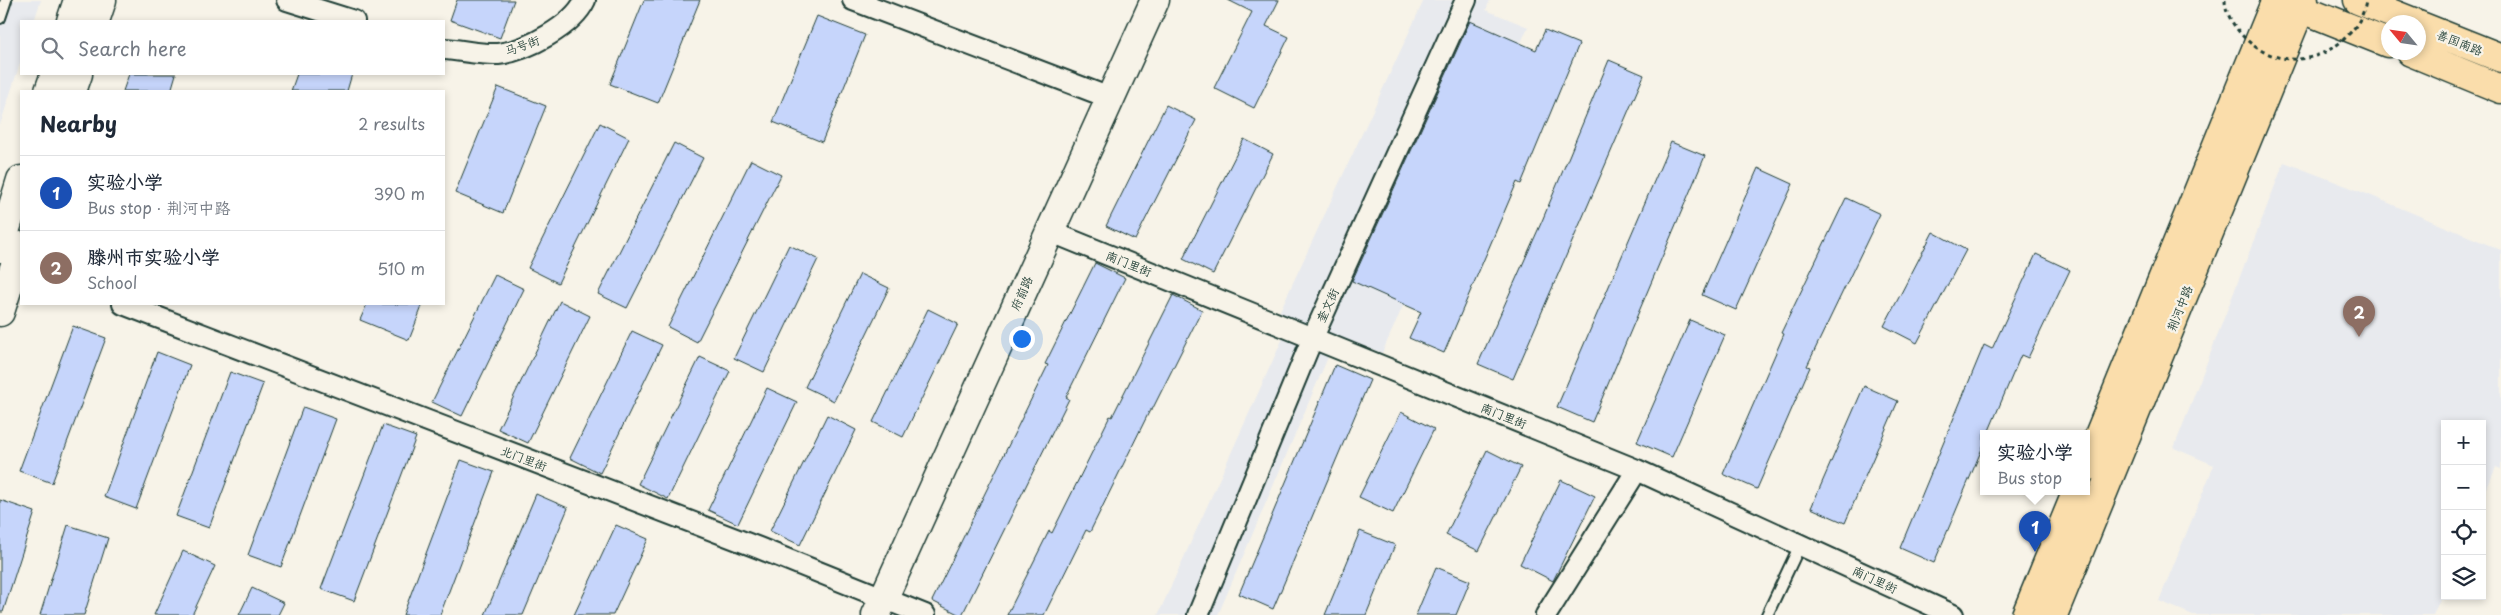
<!DOCTYPE html>
<meta charset="utf-8">
<style>
:root{--surface:#fff;--page:#f6f6f7;--text:#1f2937;--muted:#747a83;--line:#e0e1e3;--accent:#b45309}
body{margin:0;font-family:"Playpen Sans","LXGW WenKai TC",sans-serif;background:var(--page);color:var(--text)}
.controls{position:absolute;right:15px;bottom:15px;display:grid;overflow:hidden;border-radius:0px;box-shadow:0 2px 8px #0003}
.controls button{width:45px;height:45px;display:grid;place-items:center;padding:0;border:0;border-bottom:1px solid var(--line);background:var(--surface);color:var(--text);font:25px sans-serif}
.compass{position:absolute;left:2381px;top:15px;width:45px;height:45px;border-radius:50%;background:var(--surface);box-shadow:0 2px 8px #0003;rotate:299deg}
.you{position:absolute;left:1021px;top:338px;width:18px;height:18px;margin:-12px;border:4px solid #fff;border-radius:50%;background:#1a73e8;box-shadow:0 0 0 8px #1a73e833}
.badge{display:grid;place-items:center;width:32px;height:32px;border-radius:50%;background:var(--accent);color:#fff;font-size:16px;font-weight:700}
.pin{position:absolute;translate:-50% -41px;filter:drop-shadow(0 1px 2px #0008)}
.pin::after{content:'';position:absolute;top:26px;width:18px;height:15px;background:inherit;clip-path:polygon(0 0,100% 0,50% 100%)}
.popup{position:absolute;left:1980px;top:430px;width:110px;height:65px;box-sizing:border-box;display:grid;place-content:center;border-radius:0px;background:var(--surface);filter:drop-shadow(0 1px 4px #0005);font-size:16px;white-space:nowrap;color:var(--muted)}
.popup b{font-size:19px;color:var(--text)}
.popup::after{content:'';position:absolute;left:50%;top:100%;margin-left:-10px;border:10px solid transparent;border-top-color:var(--surface)}
.list{margin:0;padding:0;list-style:none}
h2{display:flex;justify-content:space-between;align-items:center;height:65px;margin:0;padding:0 20px;font-size:21px}
h2 small{font-size:16px;font-weight:400;color:var(--muted)}
.list li{display:grid;grid-template-columns:32px 1fr auto;gap:15px;align-items:center;box-sizing:border-box;height:75px;padding:0 20px;border-top:1px solid var(--line)}
.list b{display:block;font-size:19px;white-space:nowrap}
.list p{margin:0;font-size:16px;white-space:nowrap;color:var(--muted)}
.list em{font-size:16px;font-style:normal;color:var(--muted)}
.icon{flex:none;width:28px;height:28px;fill:none;stroke:currentColor;stroke-width:2;stroke-linecap:round;stroke-linejoin:round}
.map{position:relative;flex:none;width:2501px;height:615px;overflow:hidden}
.search{position:absolute;background:var(--surface);box-shadow:0 2px 8px #0003;left:20px;top:20px;width:425px;height:55px;display:flex;align-items:center;gap:12px;box-sizing:border-box;padding:0 18px;border-radius:0px;color:var(--muted);font-size:19px}
.panel{position:absolute;background:var(--surface);box-shadow:0 2px 8px #0003;left:20px;top:90px;width:425px;height:215px;border-radius:0px}
.map>svg:first-child{display:block}
</style>
<div class="map">
<svg width="2501" height="615" viewBox="0 0 2501 615">
<rect width="100%" height="100%" fill="#f7f3e8"/>
<filter id="ink" filterUnits="userSpaceOnUse"><feTurbulence type="fractalNoise" baseFrequency=".02" numOctaves="2"/><feDisplacementMap in="SourceGraphic" scale="10" xChannelSelector="R" yChannelSelector="G"/><feConvolveMatrix kernelMatrix="1 2 1 2 8 2 1 2 1" color-interpolation-filters="sRGB"/></filter>
<g filter="url(#ink)">
<!-- built -->
<path fill="#e8eaee" d="M0,0H41L34,21H21V60L0,125Z
M1424,0H1490L1486,10L1528,27L1382,353L1337,336L1218,615H1158L1292,318L1279,313Z
M2284,162L2367,194L2501,250V469L2496,467L2482,500V424H2445V588L2433,615H2193L2159,601L2214,465L2174,448Z"/>
<!-- building -->
<path fill="#c6d5fb" stroke="#1f3d34" d="M457,0H514L500,38L450,20Z
M644,0H700L658,103L610,84Z
M1228,0H1279L1266,26L1289,37L1254,108L1214,88L1252,12Z
M817,16L865,35L822,142L773,122Z
M1470,21L1536,50L1545,30L1579,44L1521,184L1517,182L1444,353L1409,338L1421,312L1352,281Z
M1609,60L1644,75L1513,379L1478,364L1542,221Z
M129,74H176L171,91H123Z
M297,74H352L347,91H291Z
M498,87L546,106L503,213L455,193Z
M1166,105L1196,120L1135,240L1106,226Z
M600,123L629,138L558,283L528,268Z
M1244,139L1273,154L1213,274L1183,259Z
M1671,142L1705,156L1592,422L1557,407Z
M674,143L703,158L627,308L598,294Z
M751,160L781,175L697,342L668,327Z
M1758,168L1793,184L1736,310L1702,295Z
M1846,198L1880,214L1807,366L1810,367L1757,489L1723,474L1784,334L1781,333Z
M1933,232L1966,250L1917,343L1884,326Z
M789,245L818,259L764,372L734,358Z
M2036,254L2070,270L2028,358L2021,355L1988,433H1984V444L1934,563L1900,548L1984,345L1992,349Z
M1095,263L1125,278L1066,397L1069,399L962,615H960L932,601L1048,365L1045,364Z
M860,274L889,288L834,401L805,387Z
M495,275L524,289L462,416L432,402Z
M1173,295L1202,310L1152,410H1150L1090,532L1086,530L1044,615H1007L1049,531L1052,533L1110,416L1112,417Z
M560,301L590,316L528,443L498,429Z
M367,304H423L409,340L360,320Z
M928,309L958,324L903,437L873,422Z
M1690,320L1725,335L1672,457L1637,442Z
M73,326L106,338L52,483L19,471Z
M632,331L662,345L600,473L570,458Z
M157,352L190,365L136,509L104,497Z
M700,357L730,371L668,499L638,484Z
M1335,365L1370,380L1273,609L1239,594Z
M230,372L263,384L209,528L176,516Z
M1864,386L1898,401L1845,523L1811,508Z
M767,388L797,402L738,524L708,510Z
M303,407L336,419L281,567L248,555Z
M1401,412L1434,429L1393,513L1359,497Z
M827,415L856,430L800,545L770,531Z
M383,425L416,437L354,601L321,589Z
M1487,450L1521,467L1479,551L1446,535Z
M461,460L494,472L440,615H403Z
M1561,480L1595,496L1553,581L1520,564Z
M536,494L568,508L523,615H485Z
M0,500L35,512L3,612H0Z
M68,525L108,538L84,615H40Z
M616,525L648,539L613,615H574Z
M1360,531L1395,545L1366,615H1325Z
M183,551L215,566L192,615H154Z
M1436,567L1470,581L1456,615H1416Z
M252,588L284,603L278,615H239Z"/>
<g fill="none" stroke-linecap="round" stroke-linejoin="round">
<defs>
<path id="service" d="M0,18L6,0
M1767,615L1800,545"/>
<path id="minor" d="M287,0L354,21
M853,0L1110,98
M444,49C461,50 481,55 498,54C526,51 573,26 585,0
M1049,231L1637,470L1953,615
M123,304L759,548L925,615
M1198,615L1313,337L1466,0
M1546,615L1637,470"/>
<path id="secondary" d="M71,21L78,0
M95,21L102,0
M49,91L55,74
M72,91L78,74
M0,248L21,180
M0,312L21,246
M876,615L1155,0"/>
<path id="primary" d="M2358,0L2413,22
M2285,2L2388,43
M2418,25L2501,58
M2411,52L2501,89
M2086,467L2276,0
M2026,615L2077,491
M2053,615L2304,0"/>
</defs>
<!-- service casing -->
<use href="#service" stroke="#1f3d34" stroke-width="14"/>
<!-- minor casing -->
<use href="#minor" stroke="#1f3d34" stroke-width="24"/>
<!-- secondary casing -->
<use href="#secondary" stroke="#1f3d34" stroke-width="31"/>
<!-- primary casing -->
<use href="#primary" stroke="#1f3d34" stroke-width="31"/>
<!-- service -->
<use href="#service" stroke="#f7f3e8" stroke-width="10"/>
<!-- minor -->
<use href="#minor" stroke="#f7f3e8" stroke-width="20"/>
<!-- secondary -->
<use href="#secondary" stroke="#f7f3e8" stroke-width="28"/>
<!-- primary -->
<use href="#primary" stroke="#faddab" stroke-width="28"/>
<!-- path-bridge -->
<path stroke="#1f3d34" stroke-width="3" stroke-dasharray="4 4" stroke-linecap="butt" d="M2225,0C2225,12 2233,25 2241,34C2271,68 2319,67 2349,34C2358,25 2365,12 2366,0"/>
</g>
</g>
<g text-anchor="middle" dominant-baseline="central" stroke-width="4.5" stroke-linejoin="round" paint-order="stroke">
<!-- street labels -->
<g font-size="12" fill="#1f3d34" stroke="#f7f3e8">
<text transform="translate(2460 42) rotate(22)">善国南路</text>
<text transform="translate(522 45) rotate(-20)">马号街</text>
<text transform="translate(1129 263) rotate(22)">南门里街</text>
<text transform="translate(1021 293) rotate(-66)">府前路</text>
<text transform="translate(1327 305) rotate(-65)">奎文街</text>
<text transform="translate(2179 308) rotate(-68)">荆河中路</text>
<text transform="translate(1504 415) rotate(22)">南门里街</text>
<text transform="translate(524 458) rotate(21)">北门里街</text>
<text transform="translate(1875 579) rotate(25)">南门里街</text>
</g>
</g>
</svg>
<div class="controls">
<button>+</button>
<button>−</button>
<button><svg class="icon" aria-label="locate" viewBox="0 0 24 24"><circle cx="12" cy="12" r="6"/><path d="M12 2v4M12 18v4M2 12h4M18 12h4"/></svg></button>
<button><svg class="icon" aria-label="layers" viewBox="0 0 24 24"><path d="M12 4l9 5-9 5-9-5zM3 14l9 5 9-5"/></svg></button>
</div>
<svg class="compass" viewBox="-18 -18 36 36"><path d="M0-13l5 13h-10z" fill="#e53935"/><path d="M0 13l5-13h-10z" fill="#747a83"/></svg>
<div class="you"></div>
<div class="pin badge" style="left:2035px;top:552px;background:#1a4fb4">1</div>
<div class="popup"><b>实验小学</b>Bus stop</div>
<div class="pin badge" style="left:2359px;top:337px;background:#8d6e63">2</div>
<div class="search"><svg class="icon" aria-label="search" viewBox="0 0 24 24"><circle cx="10" cy="10" r="6"/><path d="M15 15l6 6"/></svg>Search here</div>
<section class="panel">
<h2>Nearby<small>2 results</small></h2>
<ul class="list">
<li><span class="badge" style="background:#1a4fb4">1</span><div><b>实验小学</b><p>Bus stop · 荆河中路</p></div><em>390 m</em></li>
<li><span class="badge" style="background:#8d6e63">2</span><div><b>滕州市实验小学</b><p>School</p></div><em>510 m</em></li>
</ul>
</section>
</div>
